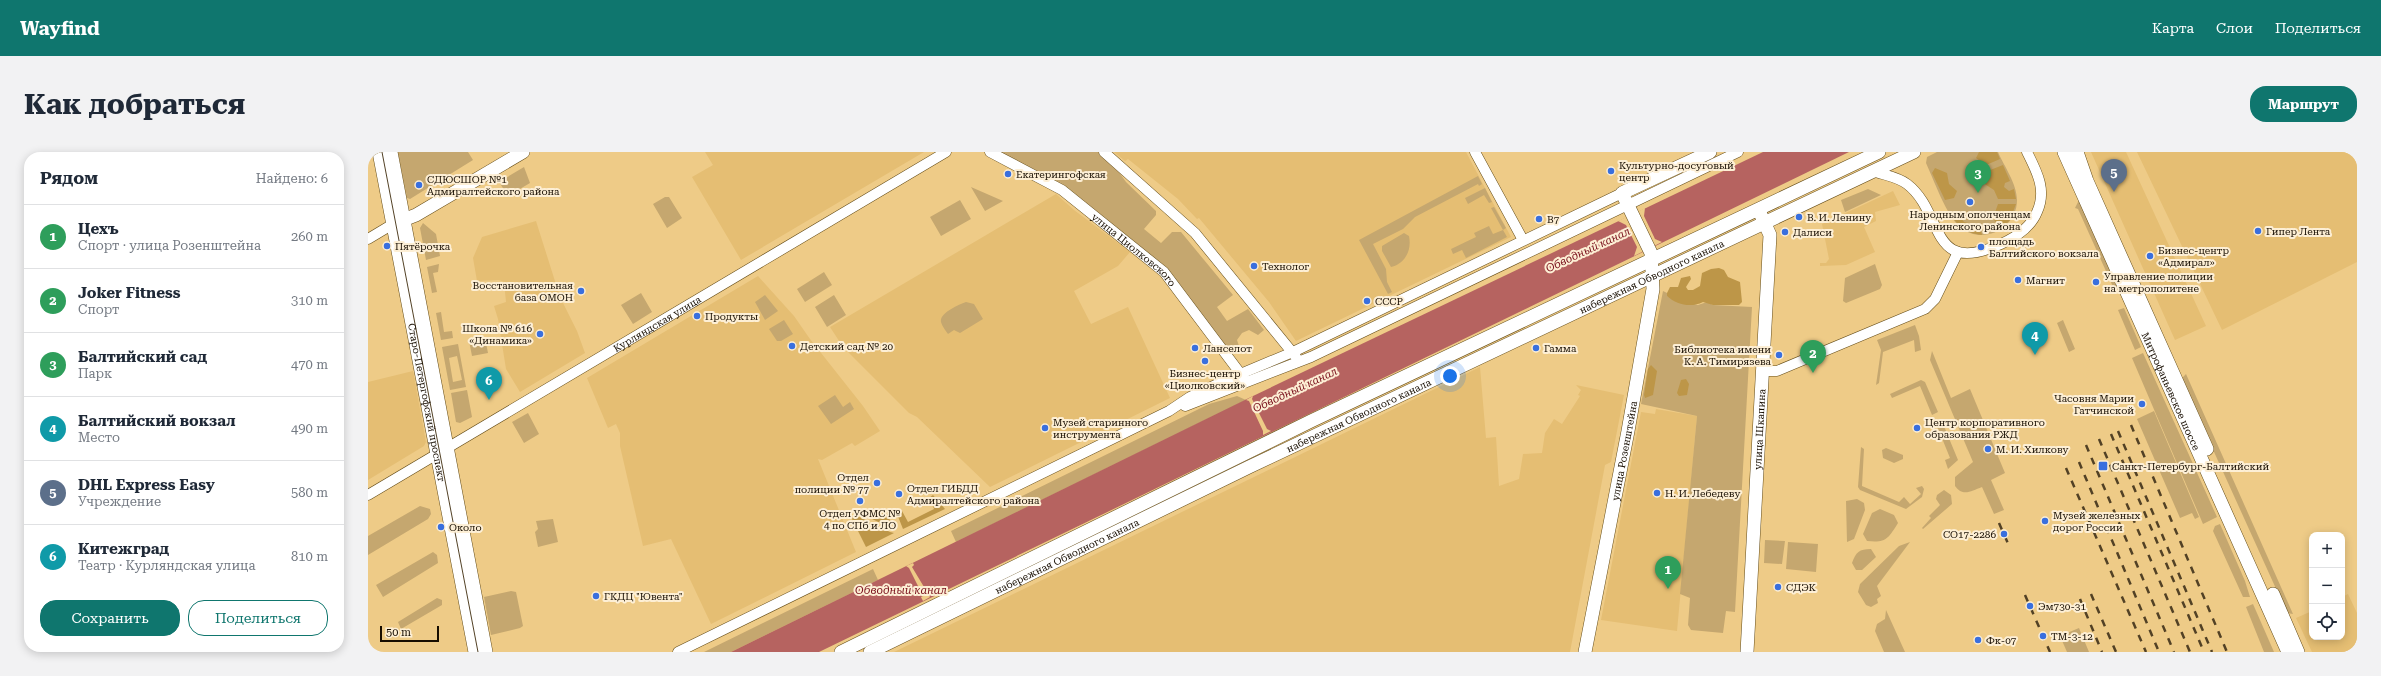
<!DOCTYPE html>
<html lang="ru">
<meta charset="utf-8">
<style>
:root{--surface:#fff;--page:#f2f2f3;--text:#1f2937;--muted:#747a83;--line:#e0e1e3;--accent:#0f766e}
body{margin:0;font-family:"Roboto Serif",serif;background:var(--page);color:var(--text)}
.controls{position:absolute;right:12px;bottom:12px;display:grid;overflow:hidden;border-radius:8px;box-shadow:0 2px 10px #0003}
.controls button{width:36px;height:36px;display:grid;place-items:center;padding:0;border:0;border-bottom:1px solid var(--line);background:var(--surface);color:var(--text);font:20px sans-serif}
.scale{position:absolute;left:12px;bottom:10px;width:59px;box-sizing:border-box;padding-left:4px;border:2px solid #170d00;border-top:0;font-size:11px;line-height:14px;white-space:nowrap;color:#170d00;-webkit-text-stroke:3px #fdefd5;paint-order:stroke}
.you{position:absolute;left:1082px;top:224px;width:14px;height:14px;margin:-10px;border:3px solid #fff;border-radius:50%;background:#1a73e8;box-shadow:0 0 0 6px #1a73e833}
.badge{display:grid;place-items:center;width:26px;height:26px;border-radius:50%;background:var(--accent);color:#fff;font-size:13px;font-weight:700}
.pin{position:absolute;translate:-50% -33px;filter:drop-shadow(0 1px 2px #0008)}
.pin::after{content:'';position:absolute;top:21px;width:14px;height:12px;background:inherit;clip-path:polygon(0 0,100% 0,50% 100%)}
.list{margin:0;padding:0;list-style:none}
h2{display:flex;justify-content:space-between;align-items:center;height:52px;margin:0;padding:0 16px;font-size:17px}
h2 small{font-size:13px;font-weight:400;color:var(--muted)}
.list li{display:grid;grid-template-columns:26px 1fr auto;gap:12px;align-items:center;box-sizing:border-box;height:64px;padding:0 16px;border-top:1px solid var(--line)}
.list b{display:block;font-size:15px;white-space:nowrap}
.list p{margin:0;font-size:13px;white-space:nowrap;color:var(--muted)}
.list em{font-size:13px;font-style:normal;color:var(--muted)}
.actions{display:flex;gap:8px;padding:12px 16px}
.actions a{flex:1;padding:9px 0;border:1px solid var(--accent);border-radius:16px;text-align:center;font-size:14px;color:var(--accent)}
.actions .main{background:var(--accent);color:#fff}
.icon{flex:none;width:22px;height:22px;fill:none;stroke:currentColor;stroke-width:2;stroke-linecap:round;stroke-linejoin:round}
.map{position:relative;flex:none;width:1989px;height:500px;overflow:hidden;border-radius:16px}
header{display:flex;align-items:center;gap:24px;box-sizing:border-box;height:56px;padding:0 20px;background:var(--accent);color:#fff}
header strong{font-size:19px}
nav{display:flex;gap:22px;margin-inline-start:auto;font-size:14px}
.intro{display:flex;align-items:center;justify-content:space-between;box-sizing:border-box;height:96px;padding:0 24px}
h1{margin:0;font-size:28px}
.button{padding:10px 18px;border-radius:16px;background:var(--accent);color:#fff;font-size:14px;font-weight:700}
main{display:flex;gap:24px;padding:0 24px}
aside{flex:1;background:var(--surface);border-radius:16px;box-shadow:0 2px 10px #0003}
.map>svg:first-child{display:block}
</style>
<header>
<strong>Wayfind</strong>
<nav><a>Карта</a><a>Слои</a><a>Поделиться</a></nav>
</header>
<div class="intro"><h1>Как добраться</h1><a class="button">Маршрут</a></div>
<main>
<aside>
<h2>Рядом<small>Найдено: 6</small></h2>
<ul class="list">
<li><span class="badge" style="background:#2e9e5b">1</span><div><b>Цехъ</b><p>Спорт · улица Розенштейна</p></div><em>260 m</em></li>
<li><span class="badge" style="background:#2e9e5b">2</span><div><b>Joker Fitness</b><p>Спорт</p></div><em>310 m</em></li>
<li><span class="badge" style="background:#2e9e5b">3</span><div><b>Балтийский сад</b><p>Парк</p></div><em>470 m</em></li>
<li><span class="badge" style="background:#0f9aa8">4</span><div><b>Балтийский вокзал</b><p>Место</p></div><em>490 m</em></li>
<li><span class="badge" style="background:#5c6f8a">5</span><div><b>DHL Express Easy</b><p>Учреждение</p></div><em>580 m</em></li>
<li><span class="badge" style="background:#0f9aa8">6</span><div><b>Китежград</b><p>Театр · Курляндская улица</p></div><em>810 m</em></li>
</ul>
<div class="actions"><a class="main">Сохранить</a><a>Поделиться</a></div>
</aside>
<div class="map">
<svg width="1989" height="500" viewBox="0 0 1989 500">
<rect width="100%" height="100%" fill="#eecb87"/>
<!-- built -->
<path fill="#e5be73" d="M337,0H556L373,108L324,25L345,13Z
M746,0H1098L1143,85L928,189L901,150L831,66L829,67L810,47L760,7L757,9Z
M1723,0H1758L1838,174L1807,188Z
M1769,0H1989V110L1854,178Z
M1525,39L1532,53L1507,60L1508,69L1496,75L1507,100L1478,113L1452,114V111H1458L1461,107L1454,72Z
M688,42L706,58L762,100L750,114L706,139L723,172L760,155L802,246L622,335L549,265L541,261L475,195L462,175Z
M168,69L192,145L209,179L217,201L152,240L138,217L130,167L126,154L138,150L136,130L131,128L109,129L105,106L114,85Z
M390,124L426,164L442,187L495,254L512,279L487,294L484,291L454,308L450,307L488,400L343,472L303,387L275,394L252,294V281L248,272L240,276L219,226Z
M1112,215L1118,286L1128,285L1131,334L1151,327L1155,302L1174,301L1177,281L1186,267L1194,272L1212,244L1210,243L1213,238L1208,233L1256,243L1243,310L1237,313L1202,500H526Z
M45,219L58,290L56,294L0,328V230Z
M1288,257L1329,264L1309,479L1233,468L1273,260L1287,262Z
M1980,442L1989,461V500H1944L1928,466L1944,459V485H1974V445Z"/>
<!-- green -->
<path fill="#c5a76f" fill-rule="evenodd" d="M30,0H100L105,8L42,47L39,46Z
M629,0H730L746,13L758,30L788,59V63L776,77L793,91L804,80H813L865,143L849,155L859,169L880,157L896,178L890,183L881,178L874,181L869,188L872,197L864,203L817,142L697,35Z
M1569,0H1630C1636,14 1649,32 1649,48C1649,77 1614,94 1592,75C1578,63 1566,28 1558,11L1559,5Z
M156,15L162,31L140,44L131,30Z
M1110,24L1114,32L1111,34L1110,32L1047,65L1035,77L1005,92L1018,117L1019,130L1024,140L1020,142L991,88Z
M603,35L635,49L617,59Z
M1117,36L1124,50L1121,51L1116,43L1100,52L1097,46Z
M1500,37L1513,43L1477,60L1473,48Z
M297,45H301L314,66L299,76L285,52Z
M592,48L603,67L573,84L562,65Z
M1711,48L1751,135L1746,137L1710,57L1707,56Z
M1126,55L1138,76L1135,78L1139,85L1098,106L1094,98L1085,102L1083,97L1108,85L1106,81L1121,74L1125,82L1135,78L1123,56Z
M55,71L68,82L72,104L58,108L52,76Z
M1036,81L1041,84C1044,98 1037,112 1023,115L1014,99V94Z
M71,112L70,120L65,121L69,140L64,141L59,115Z
M1507,112L1514,133L1512,137L1478,151L1475,149L1477,126Z
M456,120L464,133L437,150L429,137Z
M1295,139L1299,141V144L1330,153L1339,150L1345,153L1384,155L1367,460L1358,459L1355,481L1323,478L1320,473L1322,446L1312,442L1329,264L1273,252Z
M273,141L284,160L265,172L253,153Z
M397,143L410,159L397,168L387,150Z
M466,143L478,163L459,175L447,155Z
M598,150L606,152L615,167L592,181L586,178L580,182C578,179 574,174 573,170C571,161 592,152 598,150Z
M1756,156L1773,195L1767,198L1750,158Z
M73,160L76,180L84,179L85,186L73,188L68,161Z
M416,168L425,182L413,189H409L401,177Z
M1695,168L1707,197L1701,200L1689,171Z
M1547,173L1551,184L1553,198L1547,200L1546,188L1515,200L1511,231L1508,233L1513,198L1509,188Z
M117,186L120,201L104,204L101,189Z
M90,192L98,235L82,238L74,195ZM89,204L94,228L85,230L81,206Z
M1564,199L1583,246L1602,237L1637,321L1623,328L1636,358L1626,362L1614,335C1603,339 1595,345 1587,334V325L1605,310L1562,208Z
M1775,201L1849,365L1835,372L1764,206Z
M1818,222L1925,462L1919,461L1813,227Z
M1553,228L1557,230L1570,260L1564,263L1552,234L1524,246L1522,242Z
M99,238L104,265L92,271L88,270L83,241Z
M467,243L475,255L482,250L486,257L463,272L450,254Z
M869,244L878,248L588,390L583,379L841,252Z
M1786,259L1831,365L1827,367L1824,361L1812,366L1769,267Z
M160,261L171,282L156,291L144,270Z
M1573,267L1590,308L1580,317L1577,308L1582,306L1567,269Z
M1493,295L1496,297L1494,334L1531,350L1536,345L1542,352L1553,342L1548,336L1554,334L1556,337L1554,345L1538,357L1492,338L1490,335Z
M1518,296L1535,303V307L1526,311L1515,306L1514,298Z
M1576,338L1583,343L1584,352L1555,377L1554,376L1563,366L1561,364L1572,353L1568,347L1569,343Z
M1489,347L1496,351L1497,358L1486,387L1479,390L1478,349Z
M52,354L62,357L63,362L60,367L0,403V384Z
M1512,357L1526,363L1530,371C1520,387 1518,391 1499,389L1495,382L1504,361Z
M185,367L190,390L170,395L167,380L170,377L168,369Z
M1852,372L1877,429L1882,445H1875L1845,379L1847,374Z
M1397,388L1417,389L1414,412L1396,411Z
M1420,390L1450,392L1448,420L1418,417Z
M1542,390L1509,434L1513,444L1509,447L1510,451L1503,455L1498,453L1490,440L1492,432L1531,394Z
M1503,397L1508,405L1494,418H1488L1484,411C1488,400 1491,397 1503,397Z
M65,400L69,403L70,411L15,445L8,433Z
M505,417L510,428L363,500H336Z
M143,439L148,440L155,474L152,476L123,483L116,445Z
M69,446L74,448V453L33,477L30,470Z
M1885,452L1906,500H1896L1878,455Z
M1518,458L1537,500H1516L1507,479L1509,472L1517,467Z
M1711,476L1721,500H1699L1692,484Z"/>
<!-- forest -->
<path fill="#bd9648" d="M1611,0H1629L1632,7L1618,13L1608,6Z
M1635,13L1642,29L1637,31L1636,35L1641,39L1646,37L1648,47H1630L1626,38L1612,29V22Z
M1567,16L1579,21L1581,32L1589,39L1586,46L1577,48L1564,21Z
M1630,52H1648L1642,68L1632,78L1625,66Z
M1588,60L1596,70L1611,73L1614,83C1601,82 1590,75 1584,64Z
M1351,116L1356,118L1360,125L1372,130L1374,150L1371,153H1345L1335,150C1323,156 1309,153 1299,144V141L1302,135H1310L1313,126L1322,124L1323,127L1318,135L1320,138H1325L1332,134L1334,121L1343,117Z
M1283,213L1289,219L1285,243L1277,246L1276,243L1280,217Z
M1318,227L1321,232L1319,243L1311,244L1309,241L1313,228Z
M565,343L577,357L535,377L529,362L534,359L540,370L566,357L561,346Z
M518,359L524,373L519,374L504,367Z
M487,363L522,380L526,381L498,395L483,365Z"/>
<!-- water -->
<path fill="#b66360" d="M1395,0H1481L451,500H363L885,244Z"/>
<!-- pier -->
<path fill="#eecb87" d="M1277,56L1276,64L1287,87L1294,90L1266,104L1269,95L1258,73L1250,69Z
M885,244L884,247L899,277L903,279L895,283V279L881,249L878,248Z
M545,411L546,413L544,415L562,445L555,449L553,445L555,444L541,416L538,414Z"/>
<g fill="none" stroke-linecap="round" stroke-linejoin="round">
<defs>
<g id="minor">
<path id="s1" d="M622,0L694,38L796,120L875,225"/>
<path d="M736,0L827,81L928,205"/>
<path d="M1107,0L1155,88"/>
<path d="M1505,19C1516,23 1530,25 1539,32C1577,61 1560,125 1633,92C1646,86 1663,75 1669,60C1679,38 1669,20 1659,0"/>
<path d="M0,87L25,72"/>
<path d="M1395,219H1409L1557,157L1567,147L1590,100"/>
<path d="M817,254L943,205L1370,0"/>
<path id="s2" d="M0,343L578,0"/>
<path d="M310,500L801,259L822,245L858,228L925,200L1254,41"/>
</g>
<g id="major">
<path id="s3" d="M11,0L107,500"/>
<path d="M23,0L118,500"/>
<path id="s4" d="M1696,0L1920,500"/>
<path d="M1709,0L1719,29L1839,297"/>
<path d="M30,70L48,63L155,0"/>
<path d="M1905,442L1930,500"/>
<path d="M473,500L943,269L1511,0"/>
<path id="s5" d="M502,500L881,315L1546,0"/>
<path id="s6" d="M1217,500L1260,279L1285,137L1283,101L1254,41L1342,0"/>
<path id="s7" d="M1379,500L1402,83L1393,63"/>
</g>
</defs>
<!-- minor casing -->
<use href="#minor" stroke="#654d19" stroke-width="11"/>
<!-- major casing -->
<use href="#major" stroke="#654d19" stroke-width="14"/>
<!-- minor -->
<use href="#minor" stroke="#fff" stroke-width="10"/>
<!-- major -->
<use href="#major" stroke="#fff" stroke-width="13"/>
<!-- tram -->
<path stroke="#524125" stroke-width="1" d="M14,0L110,500"/>
<!-- rail -->
<path stroke="#524125" stroke-width="2.5" stroke-dasharray="7 7" stroke-linecap="butt" d="M1763,273L1859,500
M1750,279L1844,500
M1743,282L1836,500
M1731,287L1822,500
M1718,293L1806,500
M1711,310L1791,500
M1698,316L1778,500
M1631,371L1642,396
M1723,442L1748,500
M1657,443L1682,500
M1712,447L1734,500"/>
</g>
<!-- markers -->
<g fill="#396fde" stroke="#fdefd5" stroke-width="1.5">
<circle cx="1243" cy="19" r="4"/>
<circle cx="640" cy="22" r="4"/>
<circle cx="51" cy="33" r="4"/>
<circle cx="1602" cy="50" r="4"/>
<circle cx="1431" cy="65" r="4"/>
<circle cx="1171" cy="67" r="4"/>
<circle cx="1890" cy="79" r="4"/>
<circle cx="1417" cy="80" r="4"/>
<circle cx="19" cy="94" r="4"/>
<circle cx="1613" cy="95" r="4"/>
<circle cx="1782" cy="104" r="4"/>
<circle cx="886" cy="114" r="4"/>
<circle cx="1650" cy="128" r="4"/>
<circle cx="1728" cy="130" r="4"/>
<circle cx="213" cy="139" r="4"/>
<circle cx="999" cy="149" r="4"/>
<circle cx="329" cy="164" r="4"/>
<circle cx="172" cy="182" r="4"/>
<circle cx="424" cy="194" r="4"/>
<circle cx="827" cy="196" r="4"/>
<circle cx="1168" cy="196" r="4"/>
<circle cx="1411" cy="203" r="4"/>
<circle cx="837" cy="209" r="4"/>
<circle cx="1774" cy="252" r="4"/>
<circle cx="677" cy="276" r="4"/>
<circle cx="1549" cy="276" r="4"/>
<circle cx="1620" cy="297" r="4"/>
<rect x="1730" y="309" width="10" height="10" rx="2"/>
<circle cx="509" cy="331" r="4"/>
<circle cx="1289" cy="341" r="4"/>
<circle cx="531" cy="342" r="4"/>
<circle cx="492" cy="349" r="4"/>
<circle cx="1677" cy="369" r="4"/>
<circle cx="73" cy="375" r="4"/>
<circle cx="1636" cy="382" r="4"/>
<circle cx="1410" cy="435" r="4"/>
<circle cx="228" cy="444" r="4"/>
<circle cx="1662" cy="454" r="4"/>
<circle cx="1675" cy="484" r="4"/>
<circle cx="1610" cy="488" r="4"/>
</g>
<g text-anchor="middle" dominant-baseline="central" stroke-width="4" stroke-linejoin="round" paint-order="stroke">
<!-- poi labels -->
<g font-size="10" fill="#170d00" stroke="#fdefd5" text-anchor="start">
<text x="1251" y="13">Культурно-досуговый<tspan x="1251" dy="12">центр</tspan></text>
<text x="648" y="22">Екатерингофская</text>
<text x="59" y="27">СДЮСШОР №1<tspan x="59" dy="12">Адмиралтейского района</tspan></text>
<text x="1602" y="62" text-anchor="middle">Народным ополченцам<tspan x="1602" dy="12">Ленинского района</tspan></text>
<text x="1439" y="65">В. И. Ленину</text>
<text x="1179" y="67">В7</text>
<text x="1898" y="79">Гипер Лента</text>
<text x="1425" y="80">Далиси</text>
<text x="1621" y="89">площадь<tspan x="1621" dy="12">Балтийского вокзала</tspan></text>
<text x="27" y="94">Пятёрочка</text>
<text x="1790" y="98">Бизнес-центр<tspan x="1790" dy="12">«Адмирал»</tspan></text>
<text x="894" y="114">Технолог</text>
<text x="1736" y="124">Управление полиции<tspan x="1736" dy="12">на метрополитене</tspan></text>
<text x="1658" y="128">Магнит</text>
<text x="205" y="133" text-anchor="end">Восстановительная<tspan x="205" dy="12">база ОМОН</tspan></text>
<text x="1007" y="149">СССР</text>
<text x="337" y="164">Продукты</text>
<text x="164" y="176" text-anchor="end">Школа № 616<tspan x="164" dy="12">«Динамика»</tspan></text>
<text x="432" y="194">Детский сад № 20</text>
<text x="835" y="196">Ланселот</text>
<text x="1176" y="196">Гамма</text>
<text x="1403" y="197" text-anchor="end">Библиотека имени<tspan x="1403" dy="12">К. А. Тимирязева</tspan></text>
<text x="837" y="221" text-anchor="middle">Бизнес-центр<tspan x="837" dy="12">«Циолковский»</tspan></text>
<text x="1766" y="246" text-anchor="end">Часовня Марии<tspan x="1766" dy="12">Гатчинской</tspan></text>
<text x="685" y="270">Музей старинного<tspan x="685" dy="12">инструмента</tspan></text>
<text x="1557" y="270">Центр корпоративного<tspan x="1557" dy="12">образования РЖД</tspan></text>
<text x="1628" y="297">М. И. Хилкову</text>
<text x="1744" y="314">Санкт-Петербург-Балтийский</text>
<text x="501" y="325" text-anchor="end">Отдел<tspan x="501" dy="12">полиции № 77</tspan></text>
<text x="539" y="336">Отдел ГИБДД<tspan x="539" dy="12">Адмиралтейского района</tspan></text>
<text x="1297" y="341">Н. И. Лебедеву</text>
<text x="492" y="361" text-anchor="middle">Отдел УФМС №<tspan x="492" dy="12">4 по СПб и ЛО</tspan></text>
<text x="1685" y="363">Музей железных<tspan x="1685" dy="12">дорог России</tspan></text>
<text x="81" y="375">Около</text>
<text x="1628" y="382" text-anchor="end">СО17-2286</text>
<text x="1418" y="435">СДЭК</text>
<text x="236" y="444">ГКДЦ "Ювента"</text>
<text x="1670" y="454">Эм730-31</text>
<text x="1683" y="484">ТМ-3-12</text>
<text x="1618" y="488">Фк-07</text>
</g>
<!-- street labels -->
<g font-size="10" fill="#170d00" stroke="#fdefd5">
<text stroke="none"><textPath href="#s1" startOffset="175">улица Циолковского</textPath></text>
<text stroke="none"><textPath href="#s5" startOffset="867">набережная Обводного канала</textPath></text>
<text stroke="none"><textPath href="#s2" startOffset="336">Курляндская улица</textPath></text>
<text stroke="none"><textPath href="#s4" startOffset="262">Митрофаньевское шоссе</textPath></text>
<text stroke="none"><textPath href="#s3" startOffset="255">Старо-Петергофский проспект</textPath></text>
<text stroke="none"><textPath href="#s5" startOffset="543">набережная Обводного канала</textPath></text>
<text stroke="none"><textPath href="#s7" startOffset="223">улица Шкапина</textPath></text>
<text stroke="none"><textPath href="#s6" startOffset="205">улица Розенштейна</textPath></text>
<text stroke="none"><textPath href="#s5" startOffset="219">набережная Обводного канала</textPath></text>
</g>
<!-- water labels -->
<g font-size="11" font-style="italic" fill="#780e1a" stroke="#fdefd5">
<text transform="translate(1220 98) rotate(-25)">Обводный канал</text>
<text transform="translate(927 238) rotate(-25)">Обводный канал</text>
<text x="533" y="438">Обводный канал</text>
</g>
</g>
</svg>
<div class="controls">
<button>+</button>
<button>−</button>
<button><svg class="icon" aria-label="locate" viewBox="0 0 24 24"><circle cx="12" cy="12" r="6"/><path d="M12 2v4M12 18v4M2 12h4M18 12h4"/></svg></button>
</div>
<div class="scale">50 m</div>
<div class="you"></div>
<div class="pin badge" style="left:1300px;top:437px;background:#2e9e5b">1</div>
<div class="pin badge" style="left:1445px;top:221px;background:#2e9e5b">2</div>
<div class="pin badge" style="left:1610px;top:41px;background:#2e9e5b">3</div>
<div class="pin badge" style="left:1667px;top:203px;background:#0f9aa8">4</div>
<div class="pin badge" style="left:1746px;top:40px;background:#5c6f8a">5</div>
<div class="pin badge" style="left:121px;top:248px;background:#0f9aa8">6</div>
</div>
</main>
